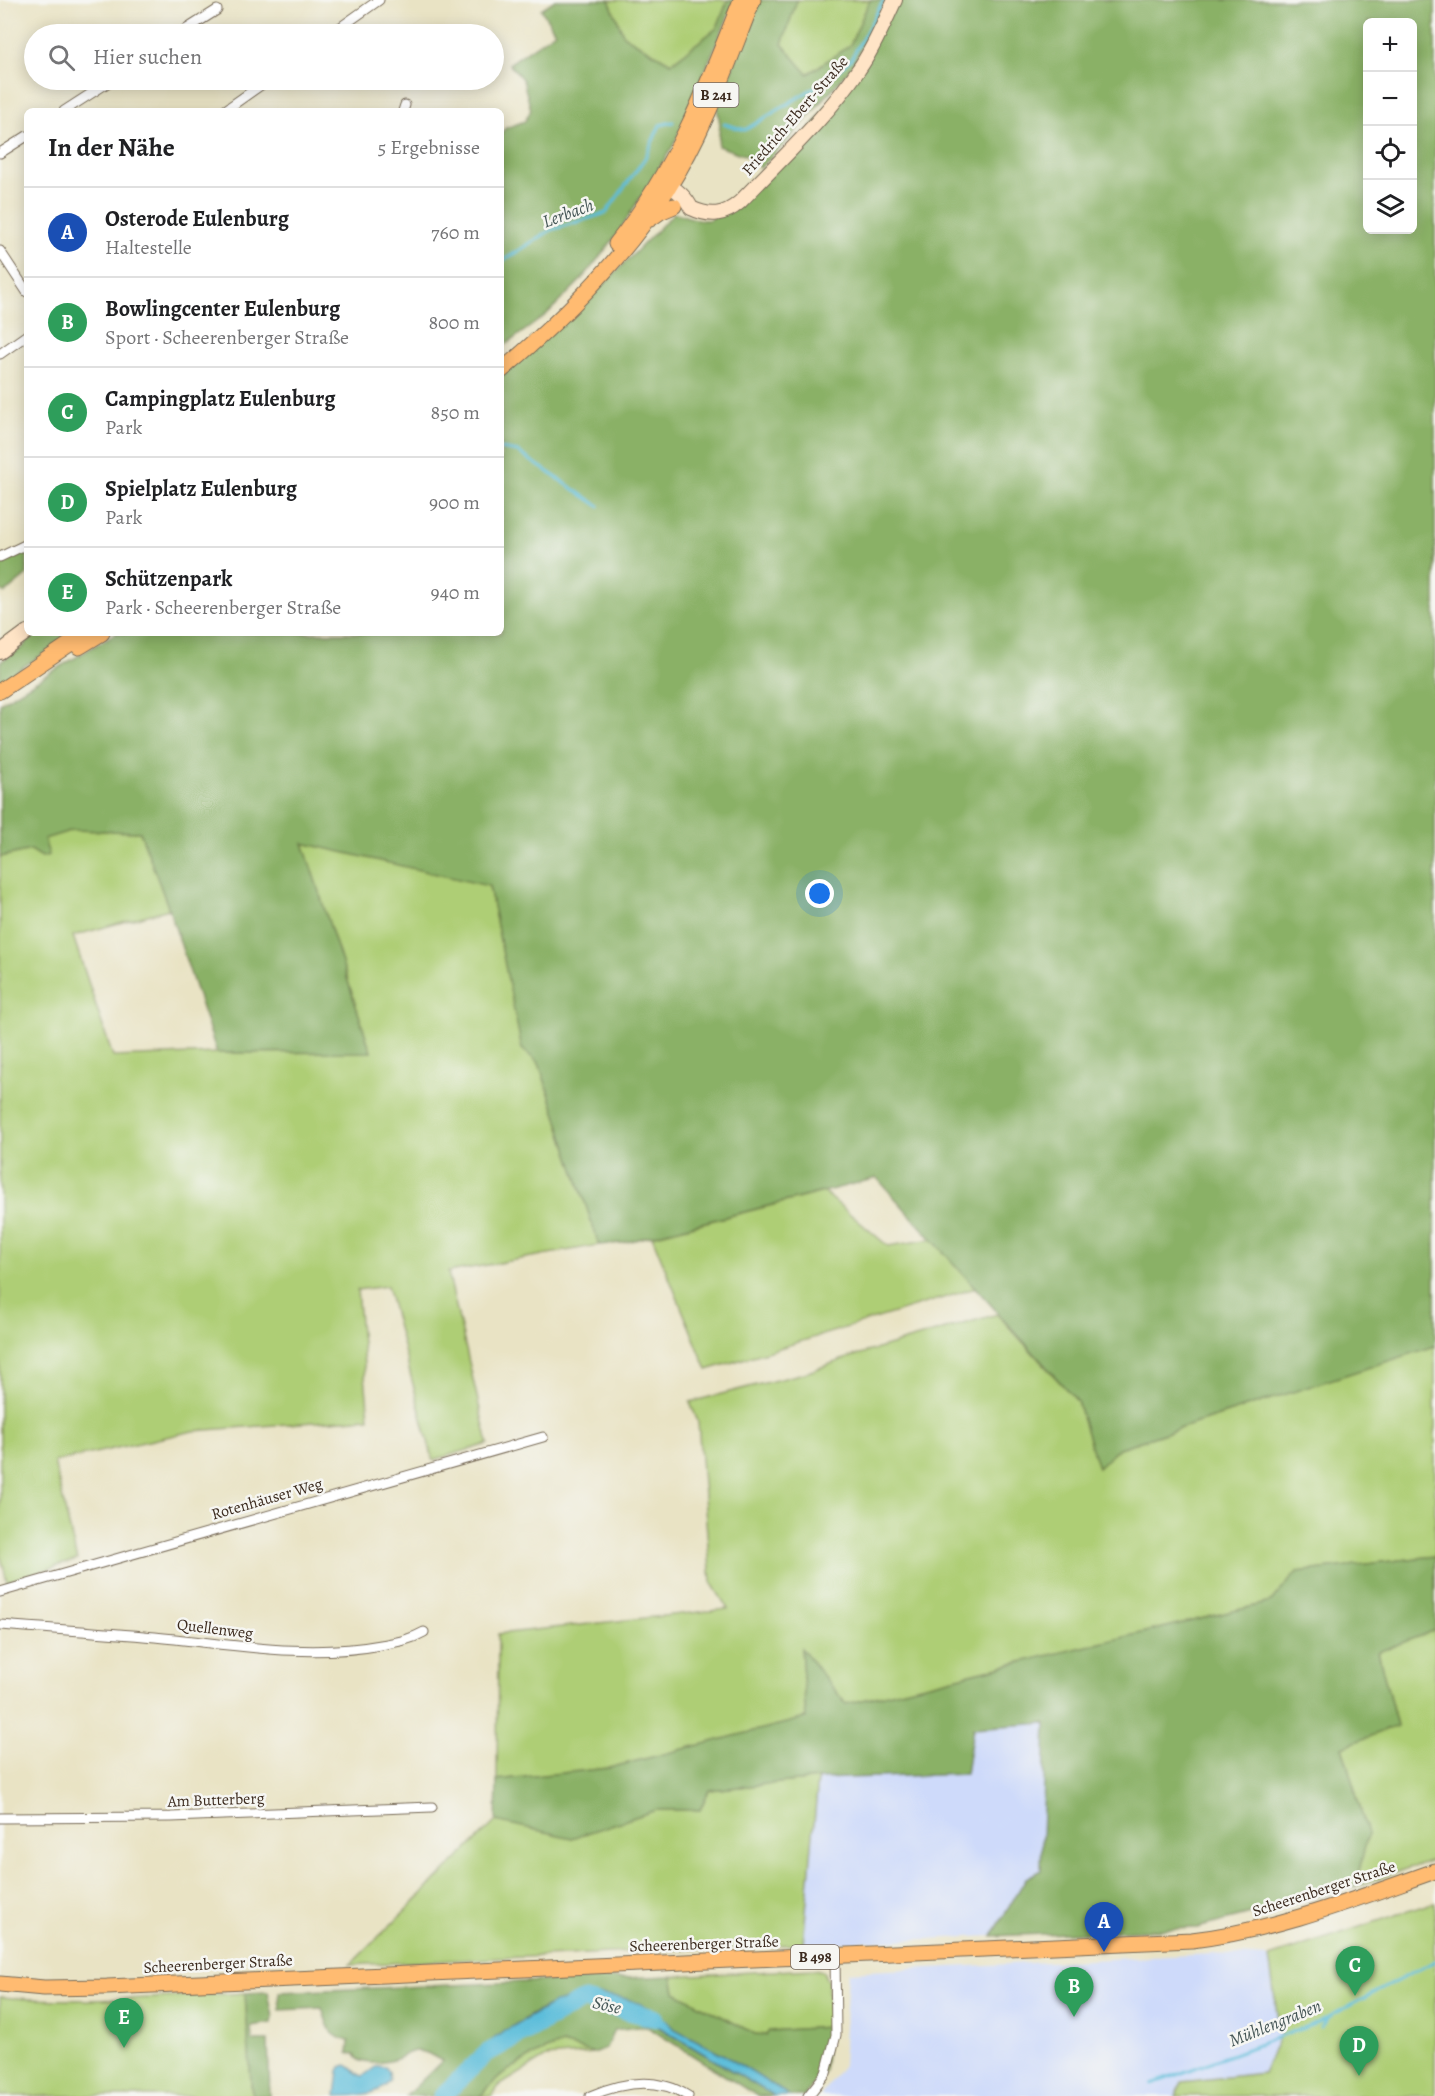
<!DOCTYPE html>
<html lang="de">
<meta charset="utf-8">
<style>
:root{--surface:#fff;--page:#f6f6f6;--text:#202124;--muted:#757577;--line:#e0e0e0;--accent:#b5179e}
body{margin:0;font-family:Alegreya,serif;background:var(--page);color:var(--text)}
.controls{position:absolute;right:18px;top:18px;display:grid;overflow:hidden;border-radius:9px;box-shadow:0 3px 15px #0003}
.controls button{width:54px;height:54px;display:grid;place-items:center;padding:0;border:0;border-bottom:2px solid var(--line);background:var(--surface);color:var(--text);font:30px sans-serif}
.you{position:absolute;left:820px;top:894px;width:21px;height:21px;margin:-15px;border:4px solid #fff;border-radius:50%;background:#1a73e8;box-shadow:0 0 0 9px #1a73e833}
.badge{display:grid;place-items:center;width:39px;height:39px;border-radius:50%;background:var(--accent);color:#fff;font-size:20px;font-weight:700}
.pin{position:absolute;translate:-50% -50px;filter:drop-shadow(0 2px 3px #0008)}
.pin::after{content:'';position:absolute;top:32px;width:21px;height:18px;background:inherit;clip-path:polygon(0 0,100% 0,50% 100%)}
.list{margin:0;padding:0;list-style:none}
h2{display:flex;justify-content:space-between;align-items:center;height:78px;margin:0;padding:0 24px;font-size:26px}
h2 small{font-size:20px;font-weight:400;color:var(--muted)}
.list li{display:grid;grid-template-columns:39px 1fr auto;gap:18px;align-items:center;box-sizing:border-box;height:90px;padding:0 24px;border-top:2px solid var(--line)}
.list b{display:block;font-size:22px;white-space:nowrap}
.list p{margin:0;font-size:20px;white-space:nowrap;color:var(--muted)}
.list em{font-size:20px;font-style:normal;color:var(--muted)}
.icon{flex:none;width:33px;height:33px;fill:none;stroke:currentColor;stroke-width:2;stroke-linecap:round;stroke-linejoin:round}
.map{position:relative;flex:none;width:1435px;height:2096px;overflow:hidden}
.search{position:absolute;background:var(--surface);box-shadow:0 3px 15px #0003;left:24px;top:24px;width:480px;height:66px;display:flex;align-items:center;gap:15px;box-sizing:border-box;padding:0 21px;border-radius:33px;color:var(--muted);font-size:22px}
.panel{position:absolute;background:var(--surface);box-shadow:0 3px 15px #0003;left:24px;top:108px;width:480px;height:528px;border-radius:9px}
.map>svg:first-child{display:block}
</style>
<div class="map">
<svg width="1435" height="2096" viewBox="0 0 1435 2096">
<rect width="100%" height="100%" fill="#f6f6f2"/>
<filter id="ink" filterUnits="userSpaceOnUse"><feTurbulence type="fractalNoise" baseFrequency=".0167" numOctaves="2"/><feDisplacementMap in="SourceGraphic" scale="12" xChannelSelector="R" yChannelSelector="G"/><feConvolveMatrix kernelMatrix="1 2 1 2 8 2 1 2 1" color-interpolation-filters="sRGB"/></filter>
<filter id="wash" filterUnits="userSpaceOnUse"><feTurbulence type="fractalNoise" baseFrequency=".008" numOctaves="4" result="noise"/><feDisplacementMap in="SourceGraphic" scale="24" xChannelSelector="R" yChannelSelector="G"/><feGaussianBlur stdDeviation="1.35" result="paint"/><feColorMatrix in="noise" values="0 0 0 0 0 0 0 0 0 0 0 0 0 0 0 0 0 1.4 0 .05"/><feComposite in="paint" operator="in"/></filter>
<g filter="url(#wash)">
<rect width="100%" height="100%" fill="#e9e3c4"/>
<!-- built -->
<path fill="#cedafa" d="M1046,1723L1041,1870L1026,1878L992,1936L803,1944L818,1779L966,1774L973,1728Z
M1211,1954L1269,1957L1280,2035L1263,2073L1182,2081L1176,2096H820L843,2065L848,1972Z"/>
<!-- green -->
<path fill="#aece75" stroke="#747c4a" stroke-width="1.5" d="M609,0H728L717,28L671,63L624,36Z
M797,0H870L850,45L807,74L782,44Z
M73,830L140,832L169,909L73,936L113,1057L217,1053L371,1052L303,843L489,886L522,1048L539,1063L599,1245L448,1272L488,1444L433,1460L387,1286L357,1290L369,1418L193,1431L54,1462L77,1560L7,1581L0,1554V857L31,850L42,857L49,855L43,839Z
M824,1192L888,1246L932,1239L976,1288L707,1370L652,1236Z
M997,1314L1077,1401L1098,1468L1119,1448L1435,1346V1556L1298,1572L1271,1602L846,1704L801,1649L806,1718L609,1768L497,1780L498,1634L728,1609L711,1582L698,1422L690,1402L808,1372L850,1357Z
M1435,1630V1859L1355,1887L1368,1834L1342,1747L1397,1725L1378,1652Z
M818,1779L803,1944L350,1965L496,1821L572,1838L656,1810H700L709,1790Z
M1435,1902V2096H1176L1182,2082L1263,2073L1280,2035L1269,1957Z
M814,1969L822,1971L828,1982L829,2027L769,2031L766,2035L755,2034L675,1992L672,1976Z
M245,1993L252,2096H0V1997C82,2004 164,1997 245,1993Z
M562,2044L594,2053L546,2057L499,2086L492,2096H480L505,2072L538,2053Z"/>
<!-- forest -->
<path fill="#8ab166" stroke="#626e42" stroke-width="1.5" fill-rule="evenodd" d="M555,0H609L624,36L671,63L717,28L728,0H735L673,146L616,236L583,278L546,315L501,348V133L506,128L525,121L531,110L523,80L509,64L555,32L541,9Z
M759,0H797L782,44L808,74L850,45L870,0H887L853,65L789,139L760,168L747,156L718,146L720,124L717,107Z
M900,0H1435V1346L1119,1448L1098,1468L1077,1401L877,1178L623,1243L599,1245L539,1063L522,1049L489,886L303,843L371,1052L217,1053L169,909L140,832L73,830L44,839L49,855L42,857L31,850L0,857V703L116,633H501V376L585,297L606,282L674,213L700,220H710L798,148ZM1368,22H1412V230H1368Z
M27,551V575L5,593L0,589V563Z
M35,633H76L0,682V662L22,648Z
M1435,1556V1630L1378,1652L1397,1726L1342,1747L1368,1834L1355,1887L1197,1928L992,1936L1026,1878L1041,1870L1046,1723L973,1728L966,1774L818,1779L709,1790L700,1810H656L572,1838L496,1821L497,1780L609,1768L806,1718L801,1648L846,1704L1271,1602L1297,1572Z
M672,1976L675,1992L755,2034L766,2035L769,2031L829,2027L824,2071L804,2096H790L724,2055L673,2028C666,2017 655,2013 644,2007C602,1986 561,1996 523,2020C511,2027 499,2033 489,2043C483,2050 480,2059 474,2066C465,2077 455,2086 445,2096H406L442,2061C434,2057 425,2050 415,2051C407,2052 401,2058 393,2060C382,2063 359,2067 355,2054L348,2053L349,2041C329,2037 328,2026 322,2008L280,2010L279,1992Z
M268,1992L273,2017L272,2023L251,2026L252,2041H268L270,2096H252L245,1993Z
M585,2003H600L628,2009L774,2096H757L646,2026L614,2030L606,2048L594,2053L562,2044L538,2053L505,2072L480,2096H454C494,2055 524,2013 585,2003Z"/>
<!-- water -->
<path fill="#5cbdda" stroke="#4c747c" stroke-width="1.5" d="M600,1995C625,1996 658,2006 673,2028L724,2055L790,2096H774L641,2016L628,2009L600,2003L569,2006L532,2021L503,2045L454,2096H445L475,2065L488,2044L504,2031L556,2002L578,1996Z
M346,2065C354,2067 355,2075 363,2076L377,2066L385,2067L389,2072L390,2081C380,2096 352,2096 336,2096L339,2071L341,2067Z"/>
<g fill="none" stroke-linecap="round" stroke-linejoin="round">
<!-- stream -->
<path stroke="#5cbdda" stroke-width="3" d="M724,124L745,130L830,78L851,59L884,0
M501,262L551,230L606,213L645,158L660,125L673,122
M501,449L518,452L599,506
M1321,2027L1329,2017
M1152,2084L1317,2023L1435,1961"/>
<!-- river -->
<path stroke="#5cbdda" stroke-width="18" d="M442,2096L487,2053L583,2000L655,2018"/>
</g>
</g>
<g filter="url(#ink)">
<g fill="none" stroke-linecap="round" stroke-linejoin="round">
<defs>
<path id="street" d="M179,34L217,10
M331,34L379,0
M64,111L112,80
M224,111L268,80
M403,111L405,105
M0,153L27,136
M0,251L27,292
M0,354L27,335
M0,557L27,544
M0,1592L543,1437
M0,1625C51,1629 103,1632 155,1637C230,1644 306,1659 381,1645C397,1642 410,1640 424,1632
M0,1818L171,1817L432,1807
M590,2096C622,2082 657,2076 688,2096
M808,2096L826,2073L836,2035L835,1956"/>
<path id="secondary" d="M662,181C673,187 686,196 691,208
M691,208C710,217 724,216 740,202C780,160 827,117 859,69C874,48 884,23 895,0
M0,652L27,632"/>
<path id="primary" d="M650,219L660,212L674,206
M616,244C675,170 707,87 741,0
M501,371C564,318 625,257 669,187C706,129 728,63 753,0
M79,647L102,633
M0,691L86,633
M0,1984L44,1988L107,1987L1192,1940C1277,1930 1355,1899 1435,1871"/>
</defs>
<!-- street casing -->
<use href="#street" stroke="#786b58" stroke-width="11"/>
<!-- secondary casing -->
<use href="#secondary" stroke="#786b58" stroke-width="16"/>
<!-- primary casing -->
<use href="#primary" stroke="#786b58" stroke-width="17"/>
<!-- street -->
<use href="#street" stroke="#fff" stroke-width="9"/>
<!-- secondary -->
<use href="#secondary" stroke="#ffe4c6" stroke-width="14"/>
<!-- primary -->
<use href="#primary" stroke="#ffbb71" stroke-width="15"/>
</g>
</g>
<g text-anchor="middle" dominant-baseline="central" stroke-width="5" stroke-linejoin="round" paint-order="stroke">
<!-- shield labels -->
<g fill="#f6f6f2" stroke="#73675e" stroke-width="1.5">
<rect x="693.5" y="83" width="45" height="24" rx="4.5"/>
<rect x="791" y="1945" width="48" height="24" rx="4.5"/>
</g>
<g font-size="15" font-weight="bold" fill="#3b2a1e">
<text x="716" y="95">B 241</text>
<text x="815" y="1957">B 498</text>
</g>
<!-- street labels -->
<g font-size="16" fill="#3b2a1e" stroke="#f6f6f2">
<text transform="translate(795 116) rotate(-49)">Friedrich-Ebert-Straße</text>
<text transform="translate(267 1499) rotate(-16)">Rotenhäuser Weg</text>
<text transform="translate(215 1629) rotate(7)">Quellenweg</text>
<text transform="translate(216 1800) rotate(-2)">Am Butterberg</text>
<text transform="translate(1324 1889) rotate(-18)">Scheerenberger Straße</text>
<text transform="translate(704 1944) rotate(-2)">Scheerenberger Straße</text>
<text transform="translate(218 1964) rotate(-3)">Scheerenberger Straße</text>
</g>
<!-- water labels -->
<g font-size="18" font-style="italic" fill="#455656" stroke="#f6f6f2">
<text transform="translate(568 213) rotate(-20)">Lerbach</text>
<text transform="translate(607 2005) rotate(13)">Söse</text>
<text transform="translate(1275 2023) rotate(-22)">Mühlengraben</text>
</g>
</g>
</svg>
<div class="controls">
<button>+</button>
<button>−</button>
<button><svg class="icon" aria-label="locate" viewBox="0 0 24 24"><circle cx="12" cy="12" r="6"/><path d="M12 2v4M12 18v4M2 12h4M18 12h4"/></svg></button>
<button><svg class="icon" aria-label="layers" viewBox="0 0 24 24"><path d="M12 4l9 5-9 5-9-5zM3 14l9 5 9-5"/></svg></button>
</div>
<div class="you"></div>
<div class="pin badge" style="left:1104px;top:1952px;background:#1a4fb4">A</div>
<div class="pin badge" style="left:1074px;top:2017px;background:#2e9e5b">B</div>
<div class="pin badge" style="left:1355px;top:1996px;background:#2e9e5b">C</div>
<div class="pin badge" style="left:1359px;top:2076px;background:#2e9e5b">D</div>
<div class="pin badge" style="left:124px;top:2048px;background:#2e9e5b">E</div>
<div class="search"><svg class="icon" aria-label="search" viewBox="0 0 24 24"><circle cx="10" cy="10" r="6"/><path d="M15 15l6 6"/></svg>Hier suchen</div>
<section class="panel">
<h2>In der Nähe<small>5 Ergebnisse</small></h2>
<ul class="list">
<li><span class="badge" style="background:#1a4fb4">A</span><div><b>Osterode Eulenburg</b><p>Haltestelle</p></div><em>760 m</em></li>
<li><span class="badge" style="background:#2e9e5b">B</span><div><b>Bowlingcenter Eulenburg</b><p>Sport · Scheerenberger Straße</p></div><em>800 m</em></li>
<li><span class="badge" style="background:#2e9e5b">C</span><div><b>Campingplatz Eulenburg</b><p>Park</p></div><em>850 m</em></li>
<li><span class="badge" style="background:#2e9e5b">D</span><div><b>Spielplatz Eulenburg</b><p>Park</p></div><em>900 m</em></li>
<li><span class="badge" style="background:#2e9e5b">E</span><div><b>Schützenpark</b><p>Park · Scheerenberger Straße</p></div><em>940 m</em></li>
</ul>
</section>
</div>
